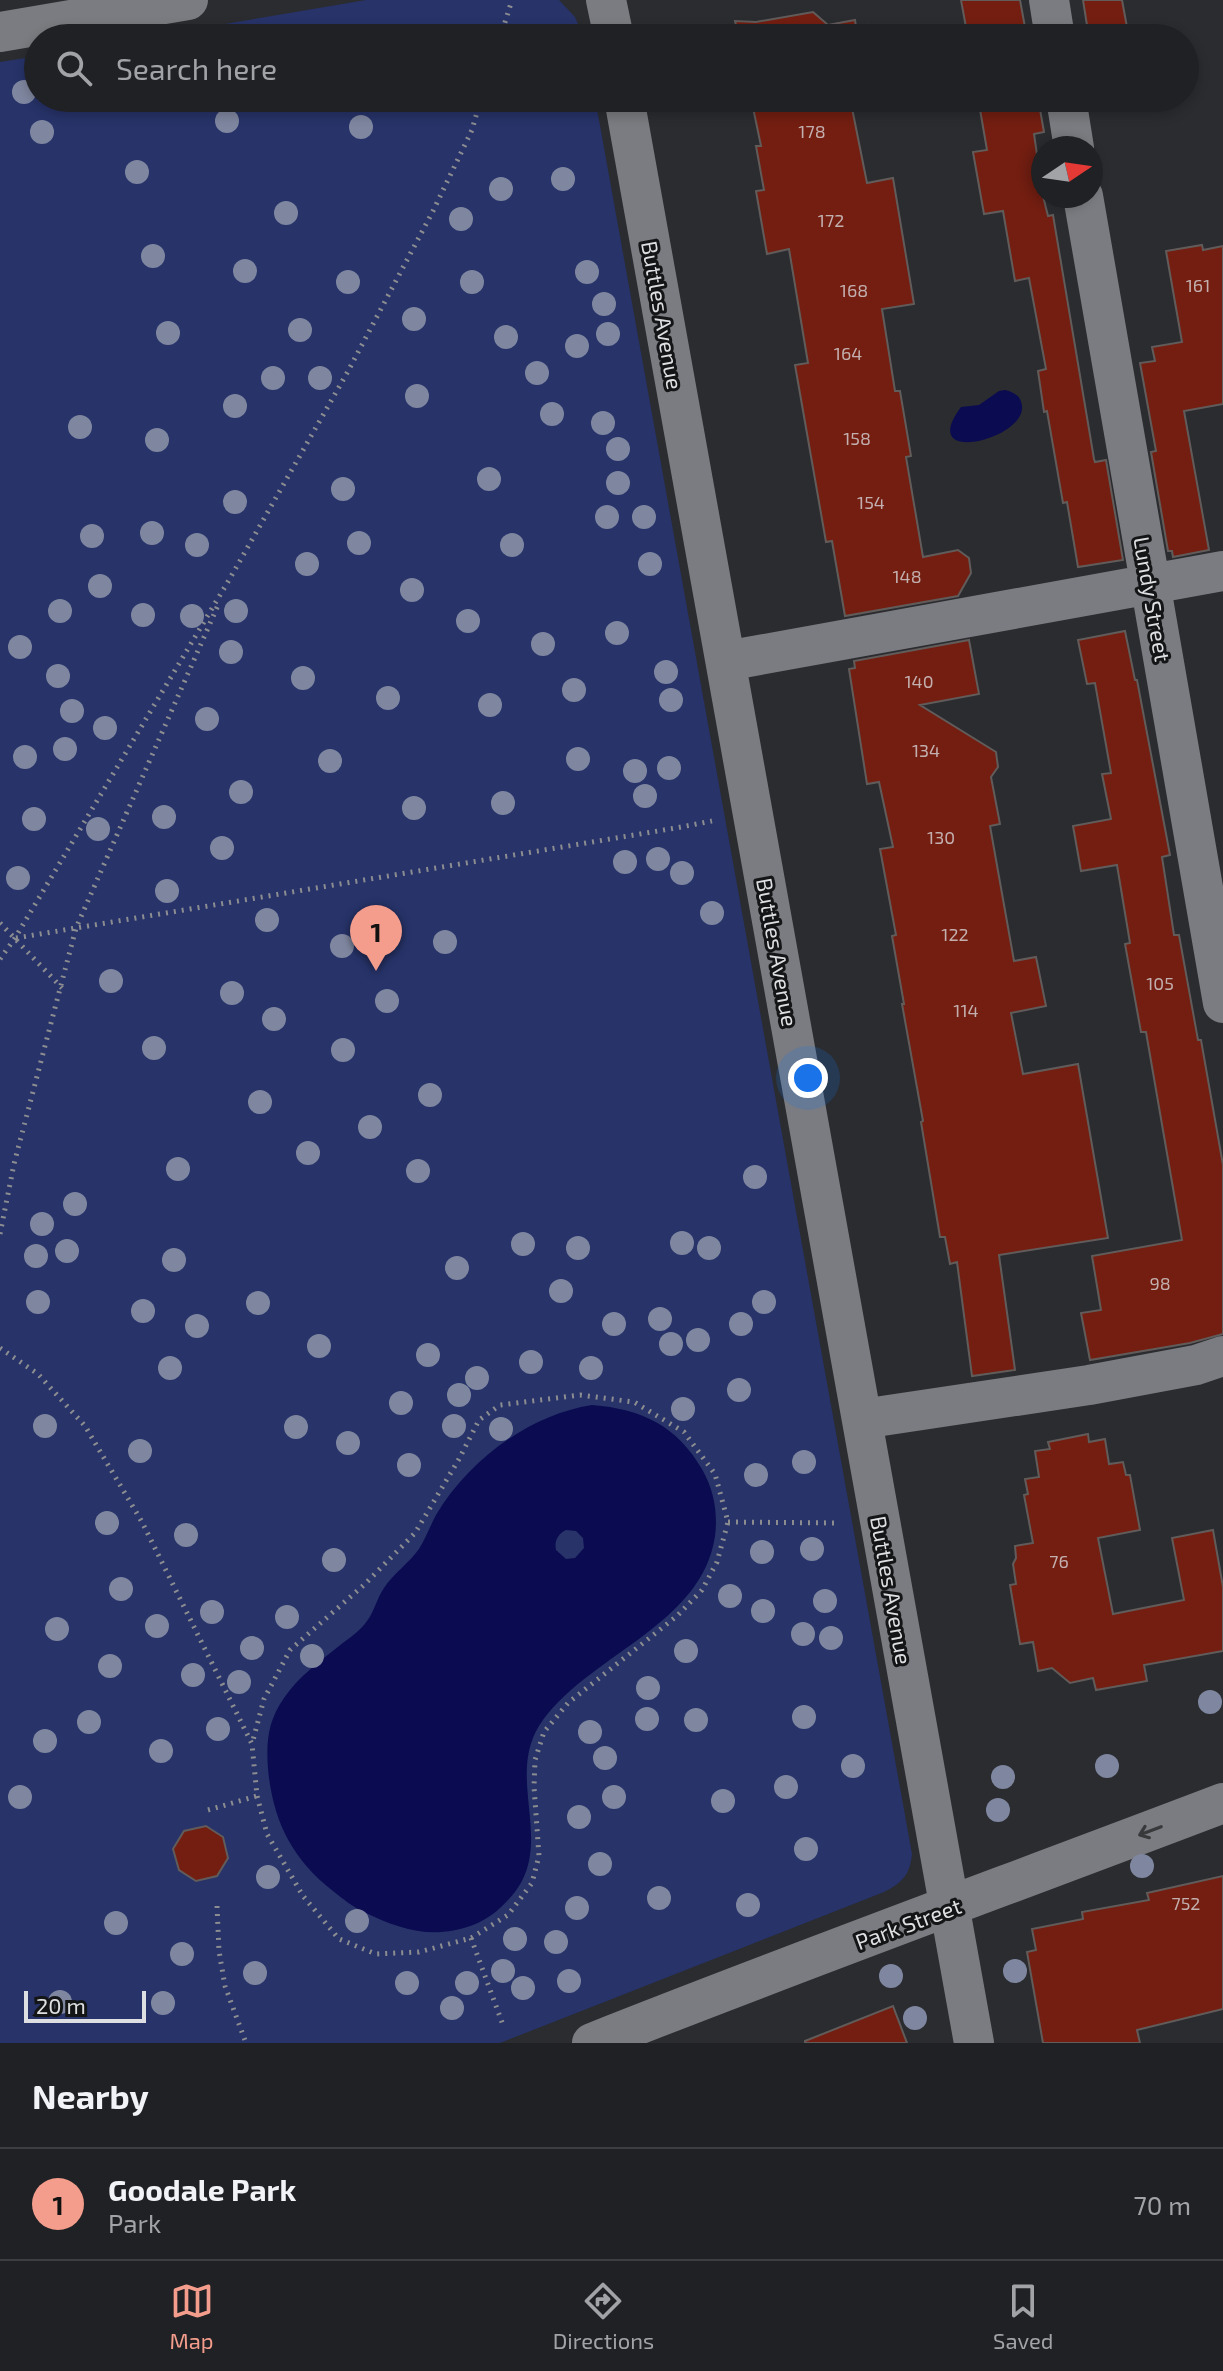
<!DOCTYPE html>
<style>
:root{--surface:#202124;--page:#2d2e31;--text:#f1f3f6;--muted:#a2a3a6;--line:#3d3e41;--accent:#f49d8c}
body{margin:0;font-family:"Exo 2",sans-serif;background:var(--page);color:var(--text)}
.compass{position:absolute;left:1031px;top:136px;width:72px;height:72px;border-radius:50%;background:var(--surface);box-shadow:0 4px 12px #0003;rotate:77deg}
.scale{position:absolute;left:24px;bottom:20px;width:122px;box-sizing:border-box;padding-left:8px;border:4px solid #dedfe2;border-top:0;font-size:22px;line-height:28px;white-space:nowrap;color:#dedfe2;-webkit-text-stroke:6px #141516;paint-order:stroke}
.you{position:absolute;left:808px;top:1078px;width:28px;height:28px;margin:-20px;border:6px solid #fff;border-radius:50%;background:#1a73e8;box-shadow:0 0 0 12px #1a73e833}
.badge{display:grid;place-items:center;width:52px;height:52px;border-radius:50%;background:var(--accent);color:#111;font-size:26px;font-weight:700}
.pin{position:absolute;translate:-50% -66px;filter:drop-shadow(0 2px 4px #0008)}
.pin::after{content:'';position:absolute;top:42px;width:28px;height:24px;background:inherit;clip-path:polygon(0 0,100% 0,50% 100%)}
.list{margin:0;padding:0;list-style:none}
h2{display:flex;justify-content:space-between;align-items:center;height:104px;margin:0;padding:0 32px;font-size:34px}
h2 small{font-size:26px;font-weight:400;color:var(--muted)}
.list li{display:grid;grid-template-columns:52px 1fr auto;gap:24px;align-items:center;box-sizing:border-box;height:112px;padding:0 32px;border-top:2px solid var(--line)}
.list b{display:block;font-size:30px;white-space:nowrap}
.list p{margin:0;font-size:26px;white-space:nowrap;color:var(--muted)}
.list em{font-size:26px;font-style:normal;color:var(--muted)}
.icon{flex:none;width:44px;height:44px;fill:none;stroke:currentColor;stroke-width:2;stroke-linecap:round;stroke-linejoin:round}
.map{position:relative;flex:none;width:1223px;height:2043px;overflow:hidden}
.search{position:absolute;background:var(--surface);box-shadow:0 4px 12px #0003;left:24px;right:24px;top:24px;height:88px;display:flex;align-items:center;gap:20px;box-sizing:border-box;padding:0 28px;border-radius:44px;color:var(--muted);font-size:30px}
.sheet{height:216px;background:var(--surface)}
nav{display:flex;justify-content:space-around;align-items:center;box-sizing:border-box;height:112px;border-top:2px solid var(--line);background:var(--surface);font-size:22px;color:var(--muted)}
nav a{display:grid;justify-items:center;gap:4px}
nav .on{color:var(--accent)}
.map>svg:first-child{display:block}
</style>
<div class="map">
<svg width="1223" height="2043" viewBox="0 0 1223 2043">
<rect width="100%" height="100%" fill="#2b2c30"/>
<!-- green -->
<path fill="#273369" d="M366,0H559L575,17L584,38H142Z
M38,56V98H595L912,1854C910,1875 902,1883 884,1892L500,2043H0V62Z"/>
<!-- water -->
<path fill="#0b0b51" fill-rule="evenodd" d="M1005,390C1014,392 1021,396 1022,406C1026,439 916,467 961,407L979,405L999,391Z
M592,1405C641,1409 677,1425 703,1471C714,1491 718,1513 715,1536C702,1627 584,1656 539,1726C505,1781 558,1847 509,1899C498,1911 488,1919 473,1925C433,1940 401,1930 364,1912C353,1907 343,1899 333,1891C292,1859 273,1821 268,1769C266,1741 268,1721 284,1698C298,1677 319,1662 339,1646C348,1639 360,1631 367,1621C374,1612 377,1598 384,1588C394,1573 409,1563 419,1549C426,1538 430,1526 436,1515C469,1460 529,1415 592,1405ZM566,1530L576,1531L583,1538L584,1548L575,1558L566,1559L556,1550C554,1541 558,1534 566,1530Z"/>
<!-- building -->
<path fill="#731e11" stroke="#615b5a" stroke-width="2" d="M961,0H1020L1027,38H968Z
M1083,0H1122L1129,38H1089Z
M813,12L828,25L855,20L856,27L867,25L869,38H739L735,21L756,22Z
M751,98H850L867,183L893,178L914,304L882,309L895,391H900L911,456L906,457L923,557L958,550L969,558L971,573L958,596L845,616L832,541L826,542L795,365L808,363L789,249L767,254L756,191L764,190L756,146H761Z
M978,98H1038L1044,132L1034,134L1043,196L1048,216L1053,215L1094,459L1095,462L1106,460L1123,560L1078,567L1067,502L1063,503L1047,411L1044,412L1038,371L1046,369L1029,278L1015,281L1003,211L984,214L973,152L987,150Z
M1202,245L1203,250L1223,246V404L1184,411L1209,550L1173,557L1172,551H1168L1151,452L1156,451L1140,363L1155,361L1152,347L1182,342L1166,251Z
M1125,631L1135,680H1137L1170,855L1162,857L1174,935H1179L1198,1040H1201L1223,1165V1334L1190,1343L1090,1360L1081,1313L1101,1310L1092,1256L1182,1240L1146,1032H1141L1125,944L1130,943L1117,865L1081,871L1073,826L1111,819L1102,774L1111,773L1095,683L1087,684L1078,640Z
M969,640L979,694L920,705L996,752L998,767L991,777L1000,824L990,826L1014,961L1036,957L1046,1006L1011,1013L1023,1074L1078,1064L1108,1238L999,1255L1015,1370L972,1376L957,1262L950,1264L945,1237H940L921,1122L923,1121L902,1004H904L892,936L896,935L880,849L893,847L879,782L867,784L849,669L855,668L854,661Z
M1088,1434L1089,1442L1105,1439L1109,1464L1123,1462L1126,1475H1130L1140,1530L1098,1538L1113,1614L1184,1600L1172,1538L1213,1530L1223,1587V1651L1144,1665L1147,1681L1096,1690L1093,1678L1070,1683L1052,1668L1038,1671L1033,1642L1020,1644L1010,1585L1016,1584L1013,1564L1016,1558L1015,1546L1033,1543L1024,1495L1028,1494L1025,1479L1039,1477L1035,1451L1050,1449L1048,1442Z
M206,1826L223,1837L228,1858L217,1876L196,1881L179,1870L173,1849L184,1831Z
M1223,1876V2009L1137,2030L1140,2043H1043L1027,1952L1036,1950L1032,1929L1083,1919L1082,1912L1149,1900L1147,1893Z
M893,2006L907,2043H805V2041Z"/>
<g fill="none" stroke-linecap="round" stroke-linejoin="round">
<!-- path -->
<path stroke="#8c8d91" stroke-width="5" stroke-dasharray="2 6" stroke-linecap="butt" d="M500,38L512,0
M0,923L62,988
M16,938L676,828L712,821
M0,959L15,938L229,580L347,373L433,211L472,130L481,98
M0,1234L14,1164L76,928L219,603
M0,1348L38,1374L85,1426L142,1522L252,1744L257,1796L267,1834L303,1896L339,1939L376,1954L419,1952L471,1938L508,1915L532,1883L539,1856L534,1787L535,1760L544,1732L568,1703L677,1616L702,1590L717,1562L728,1522L715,1474L684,1432L634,1402L580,1395L500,1405L479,1420L459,1459L415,1533L365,1584L290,1650L264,1699L252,1744
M728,1522L839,1523
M208,1810L257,1796
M217,1906L219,1951L225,1986L246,2043
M471,1938L503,2025"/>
<!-- minor -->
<path stroke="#7b7c81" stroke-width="40" d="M606,0L614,38
M1049,0L1055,38
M0,32L188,0
M624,98L974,2043
M1066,98L1074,148
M1083,196L1223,1003
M726,661L1223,571
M862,1419L1089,1385L1196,1365L1223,1356
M592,2043C801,1960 1013,1883 1223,1803"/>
</g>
<!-- trees -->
<g fill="#7f87a0">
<circle cx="24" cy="92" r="12"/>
<circle cx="227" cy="121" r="12"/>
<circle cx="361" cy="127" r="12"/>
<circle cx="42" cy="132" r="12"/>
<circle cx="137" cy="172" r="12"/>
<circle cx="563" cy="179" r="12"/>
<circle cx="501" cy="189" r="12"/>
<circle cx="286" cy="213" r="12"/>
<circle cx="461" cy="219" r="12"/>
<circle cx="153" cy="256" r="12"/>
<circle cx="245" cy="271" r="12"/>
<circle cx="587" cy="272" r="12"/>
<circle cx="348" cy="282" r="12"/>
<circle cx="472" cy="282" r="12"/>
<circle cx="604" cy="304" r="12"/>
<circle cx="414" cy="319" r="12"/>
<circle cx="300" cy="330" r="12"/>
<circle cx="168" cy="333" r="12"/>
<circle cx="608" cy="334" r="12"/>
<circle cx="506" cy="337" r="12"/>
<circle cx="577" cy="346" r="12"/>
<circle cx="537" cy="373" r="12"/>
<circle cx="273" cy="378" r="12"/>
<circle cx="320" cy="378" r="12"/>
<circle cx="417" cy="396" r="12"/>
<circle cx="235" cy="406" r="12"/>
<circle cx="552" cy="414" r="12"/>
<circle cx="603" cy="423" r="12"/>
<circle cx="80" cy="427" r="12"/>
<circle cx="157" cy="440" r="12"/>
<circle cx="618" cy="449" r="12"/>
<circle cx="489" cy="479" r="12"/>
<circle cx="618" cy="483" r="12"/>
<circle cx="343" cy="489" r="12"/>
<circle cx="235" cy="502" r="12"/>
<circle cx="607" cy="517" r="12"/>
<circle cx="644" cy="517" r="12"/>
<circle cx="152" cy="533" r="12"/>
<circle cx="92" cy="536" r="12"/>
<circle cx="359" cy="543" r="12"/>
<circle cx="197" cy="545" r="12"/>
<circle cx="512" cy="545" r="12"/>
<circle cx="307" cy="564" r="12"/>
<circle cx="650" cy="564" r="12"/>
<circle cx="100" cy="586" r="12"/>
<circle cx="412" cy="590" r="12"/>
<circle cx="60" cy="611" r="12"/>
<circle cx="236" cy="611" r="12"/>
<circle cx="143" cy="615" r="12"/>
<circle cx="192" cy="616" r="12"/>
<circle cx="468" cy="621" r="12"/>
<circle cx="617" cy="633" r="12"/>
<circle cx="543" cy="644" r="12"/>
<circle cx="20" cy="647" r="12"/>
<circle cx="231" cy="652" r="12"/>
<circle cx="666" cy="672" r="12"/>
<circle cx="58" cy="676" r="12"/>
<circle cx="303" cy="678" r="12"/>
<circle cx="574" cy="690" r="12"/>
<circle cx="388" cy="698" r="12"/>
<circle cx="671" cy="700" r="12"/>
<circle cx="490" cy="705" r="12"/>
<circle cx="72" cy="711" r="12"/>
<circle cx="207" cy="719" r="12"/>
<circle cx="105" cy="728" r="12"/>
<circle cx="65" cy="749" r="12"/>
<circle cx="25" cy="757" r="12"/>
<circle cx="578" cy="759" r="12"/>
<circle cx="330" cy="761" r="12"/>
<circle cx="669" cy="768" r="12"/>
<circle cx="635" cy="771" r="12"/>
<circle cx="241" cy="792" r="12"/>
<circle cx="645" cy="796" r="12"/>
<circle cx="503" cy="803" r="12"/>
<circle cx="414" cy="808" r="12"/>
<circle cx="164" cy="817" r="12"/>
<circle cx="34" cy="819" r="12"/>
<circle cx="98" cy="829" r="12"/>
<circle cx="222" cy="848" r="12"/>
<circle cx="658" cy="859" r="12"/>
<circle cx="625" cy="862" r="12"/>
<circle cx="682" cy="873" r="12"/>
<circle cx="18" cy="878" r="12"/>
<circle cx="167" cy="891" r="12"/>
<circle cx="712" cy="913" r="12"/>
<circle cx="267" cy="920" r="12"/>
<circle cx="445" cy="942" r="12"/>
<circle cx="342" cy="946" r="12"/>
<circle cx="111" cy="981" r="12"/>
<circle cx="232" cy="993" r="12"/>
<circle cx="387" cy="1001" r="12"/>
<circle cx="274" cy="1019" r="12"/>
<circle cx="154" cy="1048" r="12"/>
<circle cx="343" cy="1050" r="12"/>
<circle cx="430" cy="1095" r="12"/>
<circle cx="260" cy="1102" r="12"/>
<circle cx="370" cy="1127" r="12"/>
<circle cx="308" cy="1153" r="12"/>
<circle cx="178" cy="1169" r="12"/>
<circle cx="418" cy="1171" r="12"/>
<circle cx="755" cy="1177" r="12"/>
<circle cx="75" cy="1204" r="12"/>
<circle cx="42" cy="1224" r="12"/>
<circle cx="682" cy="1243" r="12"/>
<circle cx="523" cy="1244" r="12"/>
<circle cx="578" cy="1248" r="12"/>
<circle cx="709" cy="1248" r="12"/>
<circle cx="67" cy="1251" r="12"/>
<circle cx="36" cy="1256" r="12"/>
<circle cx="174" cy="1260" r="12"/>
<circle cx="457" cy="1268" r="12"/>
<circle cx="561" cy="1291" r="12"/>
<circle cx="38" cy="1302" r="12"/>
<circle cx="764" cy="1302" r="12"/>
<circle cx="258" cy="1303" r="12"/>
<circle cx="143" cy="1311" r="12"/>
<circle cx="660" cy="1319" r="12"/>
<circle cx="614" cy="1324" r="12"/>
<circle cx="741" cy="1324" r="12"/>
<circle cx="197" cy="1326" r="12"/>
<circle cx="698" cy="1340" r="12"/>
<circle cx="671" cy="1344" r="12"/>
<circle cx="319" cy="1346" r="12"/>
<circle cx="428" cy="1355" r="12"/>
<circle cx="531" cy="1362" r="12"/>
<circle cx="170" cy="1368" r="12"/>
<circle cx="591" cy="1368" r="12"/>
<circle cx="477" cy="1378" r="12"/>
<circle cx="739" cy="1390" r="12"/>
<circle cx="459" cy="1395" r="12"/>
<circle cx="401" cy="1403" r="12"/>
<circle cx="683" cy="1409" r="12"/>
<circle cx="45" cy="1426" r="12"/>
<circle cx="454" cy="1426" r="12"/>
<circle cx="296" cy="1427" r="12"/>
<circle cx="501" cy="1429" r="12"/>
<circle cx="348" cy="1443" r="12"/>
<circle cx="140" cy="1451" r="12"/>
<circle cx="804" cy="1462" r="12"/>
<circle cx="409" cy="1465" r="12"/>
<circle cx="756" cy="1475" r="12"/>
<circle cx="107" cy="1523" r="12"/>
<circle cx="186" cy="1535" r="12"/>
<circle cx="812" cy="1549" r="12"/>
<circle cx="762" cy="1552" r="12"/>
<circle cx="334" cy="1560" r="12"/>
<circle cx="121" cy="1589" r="12"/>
<circle cx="730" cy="1596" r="12"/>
<circle cx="825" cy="1601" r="12"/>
<circle cx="763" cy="1611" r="12"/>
<circle cx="212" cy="1612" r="12"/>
<circle cx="287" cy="1617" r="12"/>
<circle cx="157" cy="1626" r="12"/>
<circle cx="57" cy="1629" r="12"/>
<circle cx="803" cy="1634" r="12"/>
<circle cx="831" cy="1638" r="12"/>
<circle cx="252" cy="1648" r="12"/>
<circle cx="686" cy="1651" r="12"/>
<circle cx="312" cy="1656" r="12"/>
<circle cx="110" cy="1666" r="12"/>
<circle cx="193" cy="1675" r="12"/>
<circle cx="239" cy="1682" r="12"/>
<circle cx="648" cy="1688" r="12"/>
<circle cx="1210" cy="1702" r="12"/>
<circle cx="804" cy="1717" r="12"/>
<circle cx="647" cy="1719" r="12"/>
<circle cx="696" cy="1720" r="12"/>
<circle cx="89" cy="1722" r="12"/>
<circle cx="218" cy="1729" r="12"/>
<circle cx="590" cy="1732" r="12"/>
<circle cx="45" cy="1741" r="12"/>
<circle cx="161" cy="1751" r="12"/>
<circle cx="605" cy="1758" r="12"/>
<circle cx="853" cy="1766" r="12"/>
<circle cx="1107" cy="1766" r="12"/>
<circle cx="1003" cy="1777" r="12"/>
<circle cx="786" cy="1787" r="12"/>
<circle cx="20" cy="1797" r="12"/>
<circle cx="614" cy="1797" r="12"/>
<circle cx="723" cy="1801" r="12"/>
<circle cx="998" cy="1810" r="12"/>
<circle cx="579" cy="1817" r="12"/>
<circle cx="806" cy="1849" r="12"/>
<circle cx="600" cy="1864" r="12"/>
<circle cx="1142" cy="1866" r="12"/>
<circle cx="268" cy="1877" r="12"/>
<circle cx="659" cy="1898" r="12"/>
<circle cx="748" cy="1905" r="12"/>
<circle cx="577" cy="1908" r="12"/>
<circle cx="357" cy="1921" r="12"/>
<circle cx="116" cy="1923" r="12"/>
<circle cx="515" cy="1939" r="12"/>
<circle cx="556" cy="1942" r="12"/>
<circle cx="182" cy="1954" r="12"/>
<circle cx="503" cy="1971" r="12"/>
<circle cx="1015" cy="1971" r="12"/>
<circle cx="255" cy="1973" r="12"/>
<circle cx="891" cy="1976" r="12"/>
<circle cx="569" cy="1981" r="12"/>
<circle cx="407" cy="1983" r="12"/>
<circle cx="467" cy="1983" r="12"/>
<circle cx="523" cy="1988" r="12"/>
<circle cx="60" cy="2002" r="12"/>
<circle cx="163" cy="2003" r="12"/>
<circle cx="452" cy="2008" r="12"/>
<circle cx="915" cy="2018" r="12"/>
</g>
<!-- one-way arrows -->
<defs><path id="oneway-shaft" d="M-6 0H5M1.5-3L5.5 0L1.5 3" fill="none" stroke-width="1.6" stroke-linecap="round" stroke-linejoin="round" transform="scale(2)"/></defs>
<use stroke="#38393b" href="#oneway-shaft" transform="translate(1150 1831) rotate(159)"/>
<g text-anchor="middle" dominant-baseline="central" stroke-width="6" stroke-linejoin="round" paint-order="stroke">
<!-- number labels -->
<g font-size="18" fill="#c3afae">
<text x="812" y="131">178</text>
<text x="831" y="220">172</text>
<text x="1198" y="285">161</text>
<text x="854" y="290">168</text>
<text x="848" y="353">164</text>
<text x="857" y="438">158</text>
<text x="871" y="502">154</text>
<text x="907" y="576">148</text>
<text x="919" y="681">140</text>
<text x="926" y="750">134</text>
<text x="941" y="837">130</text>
<text x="955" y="934">122</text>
<text x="1160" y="983">105</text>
<text x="966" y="1010">114</text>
<text x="1160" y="1283">98</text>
<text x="1059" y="1561">76</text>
<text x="1186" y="1903">752</text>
</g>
<!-- street labels -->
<g font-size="22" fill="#dedfe2" stroke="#141516">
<text transform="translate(663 315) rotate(80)">Buttles Avenue</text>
<text transform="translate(1153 599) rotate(80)">Lundy Street</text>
<text transform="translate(778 952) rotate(80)">Buttles Avenue</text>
<text transform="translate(892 1590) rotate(80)">Buttles Avenue</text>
<text transform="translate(908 1923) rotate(-20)">Park Street</text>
</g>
</g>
</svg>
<svg class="compass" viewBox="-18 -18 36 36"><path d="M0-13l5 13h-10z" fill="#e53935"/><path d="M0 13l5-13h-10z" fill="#a2a3a6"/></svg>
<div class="scale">20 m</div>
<div class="you"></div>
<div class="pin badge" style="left:376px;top:971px">1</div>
<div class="search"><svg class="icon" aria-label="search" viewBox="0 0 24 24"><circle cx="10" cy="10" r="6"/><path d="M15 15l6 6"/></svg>Search here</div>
</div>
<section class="sheet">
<h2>Nearby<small></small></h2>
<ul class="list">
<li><span class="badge">1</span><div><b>Goodale Park</b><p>Park</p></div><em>70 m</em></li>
</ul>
</section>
<nav>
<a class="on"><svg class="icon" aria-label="map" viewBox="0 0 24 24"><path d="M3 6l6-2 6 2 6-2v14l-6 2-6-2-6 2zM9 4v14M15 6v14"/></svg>Map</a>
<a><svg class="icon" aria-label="directions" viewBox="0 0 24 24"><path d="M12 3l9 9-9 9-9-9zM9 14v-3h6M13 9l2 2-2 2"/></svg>Directions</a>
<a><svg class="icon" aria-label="saved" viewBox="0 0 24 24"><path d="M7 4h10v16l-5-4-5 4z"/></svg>Saved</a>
</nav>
